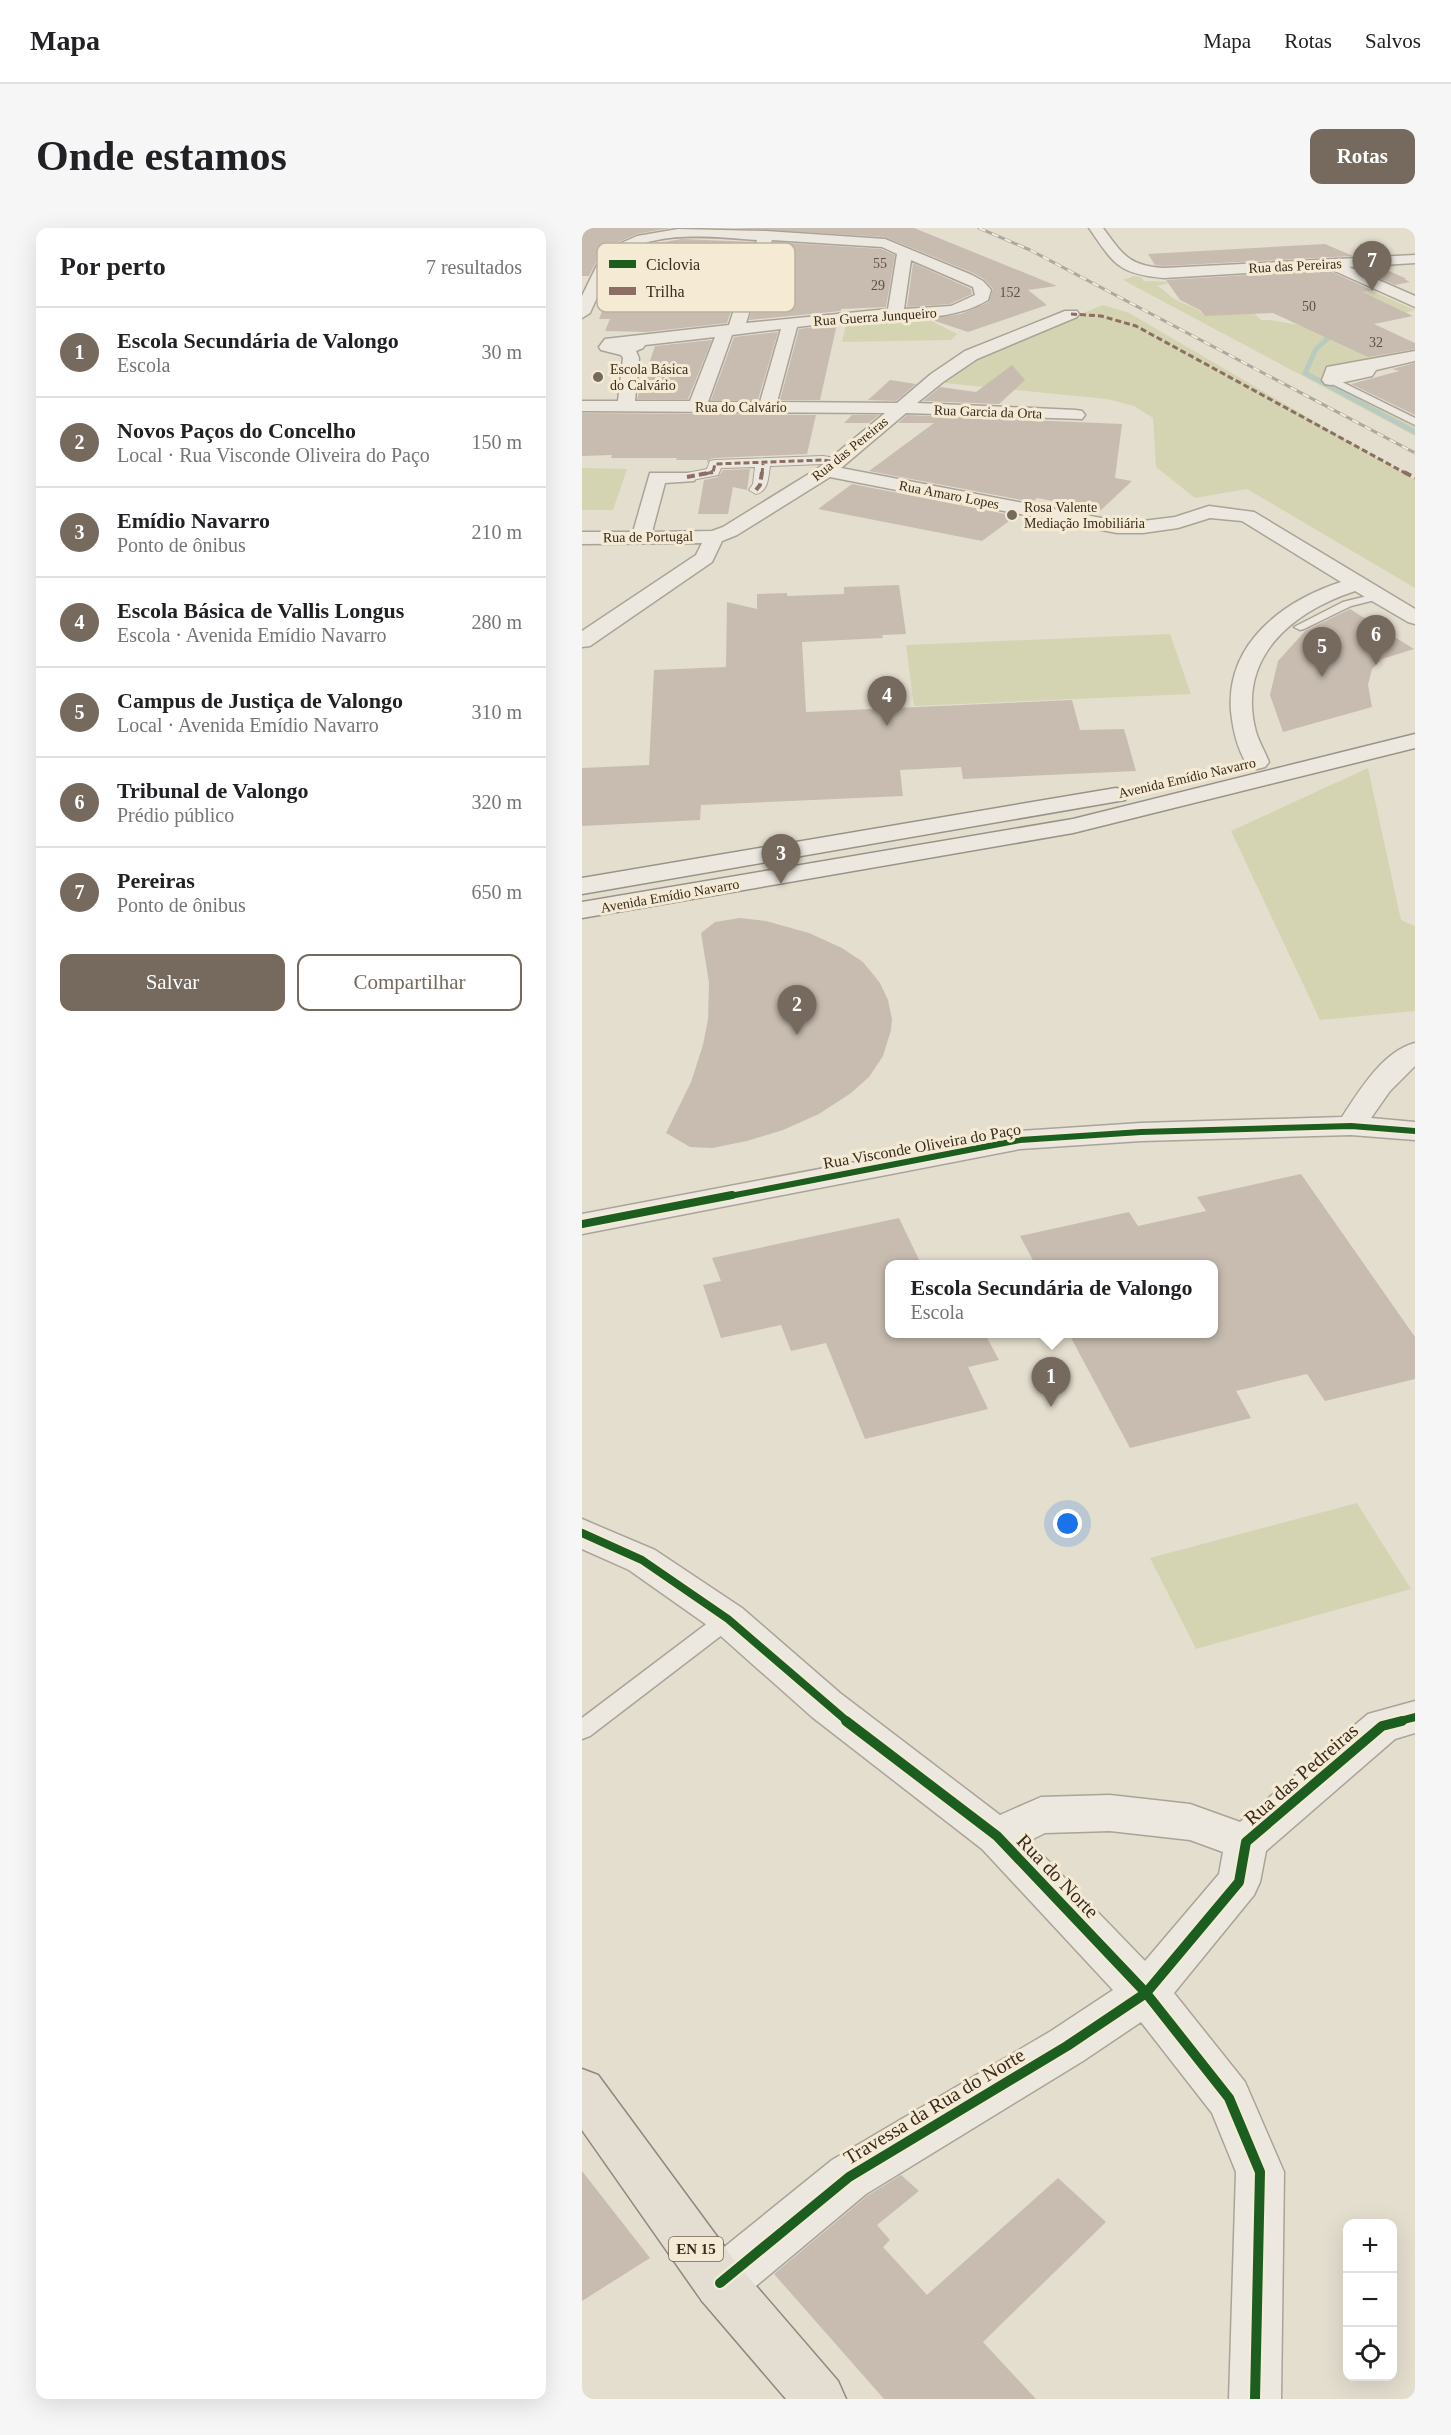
<!DOCTYPE html>
<html lang="pt">
<meta charset="utf-8">
<style>
:root{--surface:#fff;--page:#f6f6f6;--text:#202124;--muted:#757577;--line:#e0e0e0;--accent:#756a5d}
body{margin:0;font-family:"Times New Roman",serif;background:var(--page);color:var(--text)}
.controls{position:absolute;right:18px;bottom:18px;display:grid;overflow:hidden;border-radius:12px;box-shadow:0 6px 24px #0002}
.controls button{width:54px;height:54px;display:grid;place-items:center;padding:0;border:0;border-bottom:2px solid var(--line);background:var(--surface);color:var(--text);font:30px sans-serif}
.you{position:absolute;left:486px;top:1296px;width:21px;height:21px;margin:-15px;border:4px solid #fff;border-radius:50%;background:#1a73e8;box-shadow:0 0 0 9px #1a73e833}
.badge{display:grid;place-items:center;width:39px;height:39px;border-radius:50%;background:var(--accent);color:#fff;font-size:20px;font-weight:700}
.pin{position:absolute;translate:-50% -50px;filter:drop-shadow(0 2px 3px #0008)}
.pin::after{content:'';position:absolute;top:32px;width:21px;height:18px;background:inherit;clip-path:polygon(0 0,100% 0,50% 100%)}
.popup{position:absolute;left:303px;top:1032px;width:333px;height:78px;box-sizing:border-box;display:grid;place-content:center;border-radius:12px;background:var(--surface);filter:drop-shadow(0 2px 4px #0005);font-size:20px;white-space:nowrap;color:var(--muted)}
.popup b{font-size:22px;color:var(--text)}
.popup::after{content:'';position:absolute;left:50%;top:100%;margin-left:-12px;border:12px solid transparent;border-top-color:var(--surface)}
.list{margin:0;padding:0;list-style:none}
h2{display:flex;justify-content:space-between;align-items:center;height:78px;margin:0;padding:0 24px;font-size:26px}
h2 small{font-size:20px;font-weight:400;color:var(--muted)}
.list li{display:grid;grid-template-columns:39px 1fr auto;gap:18px;align-items:center;box-sizing:border-box;height:90px;padding:0 24px;border-top:2px solid var(--line)}
.list b{display:block;font-size:22px;white-space:nowrap}
.list p{margin:0;font-size:20px;white-space:nowrap;color:var(--muted)}
.list em{font-size:20px;font-style:normal;color:var(--muted)}
.actions{display:flex;gap:12px;padding:18px 24px}
.actions a{flex:1;padding:14px 0;border:2px solid var(--accent);border-radius:12px;text-align:center;font-size:21px;color:var(--accent)}
.actions .main{background:var(--accent);color:#fff}
.icon{flex:none;width:33px;height:33px;fill:none;stroke:currentColor;stroke-width:2;stroke-linecap:round;stroke-linejoin:round}
.map{position:relative;flex:none;width:833px;height:2171px;overflow:hidden;border-radius:12px}
header{display:flex;align-items:center;gap:36px;box-sizing:border-box;height:84px;padding:0 30px;background:var(--surface);border-bottom:2px solid var(--line)}
header strong{font-size:28px}
nav{display:flex;gap:33px;margin-inline-start:auto;font-size:21px}
.intro{display:flex;align-items:center;justify-content:space-between;box-sizing:border-box;height:144px;padding:0 36px}
h1{margin:0;font-size:42px}
.button{padding:15px 27px;border-radius:12px;background:var(--accent);color:#fff;font-size:21px;font-weight:700}
main{display:flex;gap:36px;padding:0 36px}
aside{flex:1;background:var(--surface);border-radius:12px;box-shadow:0 6px 24px #0002}
.map>svg:first-child{display:block}
</style>
<header>
<strong>Mapa</strong>
<nav><a>Mapa</a><a>Rotas</a><a>Salvos</a></nav>
</header>
<div class="intro"><h1>Onde estamos</h1><a class="button">Rotas</a></div>
<main>
<aside>
<h2>Por perto<small>7 resultados</small></h2>
<ul class="list">
<li><span class="badge">1</span><div><b>Escola Secundária de Valongo</b><p>Escola</p></div><em>30 m</em></li>
<li><span class="badge">2</span><div><b>Novos Paços do Concelho</b><p>Local · Rua Visconde Oliveira do Paço</p></div><em>150 m</em></li>
<li><span class="badge">3</span><div><b>Emídio Navarro</b><p>Ponto de ônibus</p></div><em>210 m</em></li>
<li><span class="badge">4</span><div><b>Escola Básica de Vallis Longus</b><p>Escola · Avenida Emídio Navarro</p></div><em>280 m</em></li>
<li><span class="badge">5</span><div><b>Campus de Justiça de Valongo</b><p>Local · Avenida Emídio Navarro</p></div><em>310 m</em></li>
<li><span class="badge">6</span><div><b>Tribunal de Valongo</b><p>Prédio público</p></div><em>320 m</em></li>
<li><span class="badge">7</span><div><b>Pereiras</b><p>Ponto de ônibus</p></div><em>650 m</em></li>
</ul>
<div class="actions"><a class="main">Salvar</a><a>Compartilhar</a></div>
</aside>
<div class="map">
<svg width="833" height="2171" viewBox="0 0 833 2171">
<rect width="100%" height="100%" fill="#e4decf"/>
<!-- green -->
<path fill="#d4d4b2" d="M552,48L559,49L562,53L592,54L575,58C582,61 585,66 591,70C602,78 614,77 623,88L672,85L679,92C694,91 708,97 723,97L776,57L833,82L768,101L785,129L828,119L832,121L785,132L790,134H771L746,139L740,152L833,199V208L541,52Z
M521,77L547,85L833,252V360L665,261L613,270L574,239L571,190L552,178L525,171L362,155L393,129Z
M299,90L346,91L375,106L369,112L260,114L265,93Z
M0,240L45,241L31,282H0Z
M588,406L609,466L332,478L324,417Z
M786,540L819,692L833,698V783L738,792L649,603Z
M775,1275L829,1361L614,1421L568,1330Z"/>
<g fill="none" stroke-linecap="round" stroke-linejoin="round">
<!-- stream -->
<path stroke="#b9cac0" stroke-width="5" d="M754,103L734,121L723,145L833,204"/>
</g>
<!-- building -->
<path fill="#c8bcb0" d="M0,0H88L55,6L27,18L18,26L7,48H0Z
M151,0H332L475,58L446,62L465,77L386,104L347,91L379,86L407,74L411,61L402,51L391,45L303,9Z
M100,11L172,14L145,95L64,104L23,103L28,91H17L34,48H27L34,33L48,24L64,17Z
M192,14L299,21L313,27L304,79L259,81V83L167,92Z
M743,16L771,28L582,38L573,37L566,26Z
M331,35L389,61L390,66L368,76L325,79Z
M798,39L825,51H822L828,54L813,57L776,41Z
M746,42L789,62L780,64L831,88L792,96L833,115V121L786,129L691,85L623,88L618,82L598,72L584,52Z
M255,96L238,172H198L217,101Z
M196,104L176,172H129L152,109Z
M130,112L106,171H55L73,118Z
M833,135V187L769,156L817,143L810,141Z
M430,137L443,152L417,176L341,173L358,159L394,164Z
M308,152L334,156L314,173L286,172Z
M0,185L234,187L225,226L133,230L128,231L125,235V232H94L95,230H29L30,227L0,228Z
M270,187H297L287,195H262Z
M325,187L540,196L533,250L550,253L519,282L455,270L450,274L287,243L352,195H316Z
M168,241L165,262L151,259L146,286H116L122,252L136,249L141,242Z
M270,256L434,288L400,313L236,281Z
M317,357L324,406L300,407L301,410L220,414L224,484L490,472L498,502L542,501L554,543L381,551L379,539L318,542L321,568L119,577L118,592L0,598V540L67,537L72,442L144,439L145,374L175,381V366L205,365V368L262,366V359Z
M768,381L832,421L800,431L790,441L786,457L790,479L701,504L688,467L696,433L723,403Z
M158,690L184,693L227,705L260,720L281,734L298,755L306,772L310,791L309,802L301,828L287,849L269,865L237,886L201,902L165,913L130,920L108,919L84,905L109,854L121,817L126,791L127,755L119,705L133,694Z
M719,946L833,1109V1151L743,1173L725,1146L654,1163L669,1190L548,1220L487,1106H631V1036H453L438,1008L547,984L556,998L624,983L615,969Z
M317,990L339,1036H307V1106H403L417,1132L386,1139L406,1181L283,1211L244,1115L209,1123L199,1097L139,1110L121,1057L139,1053L130,1030Z
M0,1943L68,2030L0,2073Z
M319,1947L337,1963L295,1997L308,2012L301,2019L345,2067L476,1950L524,1994L401,2114L454,2171H302L192,2046L285,1968Z"/>
<g fill="none" stroke-linecap="round" stroke-linejoin="round">
<defs>
<path id="service" d="M746,150H752L833,190V197L746,154Z
M797,365L801,366V370L769,378L722,401L718,402L712,399L761,374Z
M146,1383L153,1385L156,1391L153,1397L8,1508L0,1511V1490L139,1385Z"/>
<path id="pedestrian" d="M241,228L260,231L262,234L255,238L241,236L188,238C186,249 187,263 174,266L167,262L171,256L173,239L139,240L136,247L105,253L98,249L100,246L125,241L128,233L133,232Z"/>
<path id="minor" d="M96,1L184,3L303,11L390,47L401,53L409,62L406,72C370,93 333,89 293,91C267,92 241,96 215,99L195,174L315,175L349,146L383,123L483,83H495L497,86L495,89L395,131L361,154L335,175L494,182L500,183L503,187L500,191L324,185L259,240L535,293H561L593,289L627,278L672,284L833,381V396L826,394L773,363C710,384 654,429 674,504C677,514 683,524 687,534L683,539L675,541L667,539C655,522 651,502 649,483C644,415 701,373 759,354L660,293L628,290L596,300L561,305H535L248,249L155,307L140,313L130,334L8,418L0,419V403L114,327L120,315L0,316V304H51L68,245H112L114,249L112,253L83,255L70,304L130,303L141,299L238,239L303,185L0,183V173H36L41,130L39,127L19,122L17,119L23,111L147,97L175,12C130,9 68,0 32,32L8,85L0,90V68L20,27L28,20L55,8ZM190,12L300,19L315,26L306,81L164,95ZM329,32L391,59L393,67L369,78L322,81ZM199,101L178,174H126L150,107ZM133,109L108,173H53L57,130L54,123L61,120L63,117Z
M833,123V133L794,142L790,148L749,157L743,156L740,152L745,139Z
M833,815V838L808,863L789,890L833,894V912L769,907L559,913L438,921L0,1006V986L438,903L559,895L760,889C777,863 801,823 833,815Z
M0,1291L73,1322L160,1380L258,1465L418,1587L459,1569L528,1567L608,1576L658,1594L786,1486L833,1473V1505L813,1511L684,1623L678,1654L672,1667L592,1765L663,1854L702,1944L699,2171H647L654,1944L630,1885L559,1794L501,1833L284,1966L156,2073L138,2080L120,2073L113,2055L120,2037L250,1932L469,1803L531,1762L400,1621L230,1489L132,1402L47,1342L0,1321ZM528,1603L608,1612L641,1624L637,1646L563,1733L447,1613L463,1605Z"/>
<path id="tertiary" d="M507,0H521C541,27 547,38 582,40L833,27V35L767,39L833,68V79L746,40L582,50C536,46 532,36 507,0Z"/>
<path id="secondary" d="M833,506V520L491,605L0,690V674L491,591Z
M534,560L543,562L546,567L543,572L0,666V650Z"/>
<path id="primary" d="M0,1841L16,1847L156,2037L256,2153L264,2171H204L120,2073L0,1902Z"/>
</defs>
<!-- service casing -->
<use href="#service" stroke="#aaa397" stroke-width="3"/>
<!-- pedestrian casing -->
<use href="#pedestrian" stroke="#aaa397" stroke-width="2"/>
<!-- minor casing -->
<use href="#minor" stroke="#aaa397" stroke-width="3"/>
<!-- tertiary casing -->
<use href="#tertiary" stroke="#aaa397" stroke-width="3"/>
<!-- secondary casing -->
<use href="#secondary" stroke="#999288" stroke-width="3"/>
<!-- primary casing -->
<use href="#primary" stroke="#8f887e" stroke-width="3"/>
<!-- service -->
<use href="#service" fill="#ece8e0" fill-rule="evenodd"/>
<!-- pedestrian -->
<use href="#pedestrian" fill="#ece8e0" fill-rule="evenodd"/>
<!-- minor -->
<use href="#minor" fill="#ece8e0" fill-rule="evenodd"/>
<!-- tertiary -->
<use href="#tertiary" fill="#ece8e0" fill-rule="evenodd"/>
<!-- secondary -->
<use href="#secondary" fill="#ece8e0" fill-rule="evenodd"/>
<!-- primary -->
<use href="#primary" fill="#e4ded2" fill-rule="evenodd"/>
<defs>
<path id="rail" d="M397,0L448,22L833,225"/>
</defs>
<!-- rail casing -->
<use href="#rail" stroke="#ada8a0" stroke-width="3"/>
<!-- rail -->
<use href="#rail" stroke="#f5ebd5" stroke-width="2" stroke-dasharray="7" stroke-linecap="butt"/>
<!-- quiet-far1 -->
<path stroke="#8d6e63" stroke-width="3" stroke-dasharray="6 3" stroke-linecap="butt" d="M489,86L519,88L554,98L825,246
M123,246L131,244L133,236L241,232L255,234
M180,246L181,236"/>
<!-- quiet -->
<path stroke="#8d6e63" stroke-width="4" stroke-dasharray="8 4" stroke-linecap="butt" d="M822,244L833,250
M105,249L131,244
M174,262L178,257L180,244"/>
<defs>
<path id="cycleway-far2" d="M143,969L438,912L559,904L769,898L833,903"/>
<path id="cycleway-far1" d="M0,996L150,967
M0,1305L60,1332L146,1391L266,1494
M814,1494L833,1489"/>
<path id="cycleway" d="M264,1493L415,1608L564,1765L647,1870L678,1944L673,2171
M138,2055L267,1949L485,1818L564,1765L657,1654L664,1614L800,1498L820,1493"/>
</defs>
<!-- cycleway-far2 casing -->
<use href="#cycleway-far2" stroke="#f5ebd5" stroke-width="9"/>
<!-- cycleway-far1 casing -->
<use href="#cycleway-far1" stroke="#f5ebd5" stroke-width="12"/>
<!-- cycleway casing -->
<use href="#cycleway" stroke="#f5ebd5" stroke-width="14"/>
<!-- cycleway-far2 -->
<use href="#cycleway-far2" stroke="#1b5e20" stroke-width="6"/>
<!-- cycleway-far1 -->
<use href="#cycleway-far1" stroke="#1b5e20" stroke-width="8"/>
<!-- cycleway -->
<use href="#cycleway" stroke="#1b5e20" stroke-width="10"/>
</g>
<!-- markers -->
<g fill="#756a5d" stroke="#f5ebd5" stroke-width="2">
<circle cx="16" cy="149" r="6"/>
<circle cx="430" cy="287" r="6"/>
</g>
<g text-anchor="middle" dominant-baseline="central" stroke-width="6" stroke-linejoin="round" paint-order="stroke">
<!-- number labels -->
<g font-size="14" fill="#5d4f43">
<text x="298" y="35">55</text>
<text x="296" y="57">29</text>
<text x="428" y="64">152</text>
<text x="727" y="78">50</text>
<text x="794" y="114">32</text>
</g>
<!-- far-street labels -->
<g font-size="14" fill="#392b1f" stroke="#f5ebd5">
<text transform="translate(713 38) rotate(-3)">Rua das Pereiras</text>
<text transform="translate(293 89) rotate(-4)">Rua Guerra Junqueiro</text>
<text x="159" y="179">Rua do Calvário</text>
<text transform="translate(406 184) rotate(2)">Rua Garcia da Orta</text>
<text transform="translate(268 221) rotate(-39)">Rua das Pereiras</text>
<text transform="translate(367 267) rotate(11)">Rua Amaro Lopes</text>
<text transform="translate(66 309) rotate(-1)">Rua de Portugal</text>
<text transform="translate(605 550) rotate(-13)">Avenida Emídio Navarro</text>
<text transform="translate(88 668) rotate(-10)">Avenida Emídio Navarro</text>
</g>
<!-- far-poi labels -->
<g font-size="14" fill="#392b1f" stroke="#f5ebd5" text-anchor="start">
<text x="28" y="141">Escola Básica<tspan x="28" dy="16">do Calvário</tspan></text>
<text x="442" y="279">Rosa Valente<tspan x="442" dy="16">Mediação Imobiliária</tspan></text>
</g>
<!-- shield labels -->
<rect fill="#f5ebd5" stroke="#716556" stroke-width="1.5" x="87" y="2009" width="54" height="24" rx="4.5"/>
<g font-size="15" font-weight="bold" fill="#392b1f">
<text x="114" y="2021">EN 15</text>
</g>
<!-- street labels -->
<g font-size="16" fill="#392b1f" stroke="#f5ebd5">
<text transform="translate(340 918) rotate(-10)">Rua Visconde Oliveira do Paço</text>
</g>
<!-- near-street labels -->
<g font-size="20" fill="#392b1f" stroke="#f5ebd5">
<text transform="translate(719 1546) rotate(-41)">Rua das Pedreiras</text>
<text transform="translate(476 1648) rotate(46)">Rua do Norte</text>
<text transform="translate(352 1878) rotate(-31)">Travessa da Rua do Norte</text>
</g>
</g>
<!-- legend -->
<rect x="15" y="15" width="198" height="69" rx="9" fill="#f5ebd5" stroke="#bdb19e" stroke-width="1.5"/>
<rect x="27" y="32" width="27" height="8" fill="#1b5e20"/>
<rect x="27" y="59" width="27" height="8" fill="#8d6e63"/>
<g font-size="16" fill="#392b1f">
<text x="64" y="42">Ciclovia</text>
<text x="64" y="69">Trilha</text>
</g>
</svg>
<div class="controls">
<button>+</button>
<button>−</button>
<button><svg class="icon" aria-label="locate" viewBox="0 0 24 24"><circle cx="12" cy="12" r="6"/><path d="M12 2v4M12 18v4M2 12h4M18 12h4"/></svg></button>
</div>
<div class="you"></div>
<div class="pin badge" style="left:469px;top:1179px">1</div>
<div class="popup"><b>Escola Secundária de Valongo</b>Escola</div>
<div class="pin badge" style="left:215px;top:807px">2</div>
<div class="pin badge" style="left:199px;top:656px">3</div>
<div class="pin badge" style="left:305px;top:498px">4</div>
<div class="pin badge" style="left:740px;top:449px">5</div>
<div class="pin badge" style="left:794px;top:437px">6</div>
<div class="pin badge" style="left:790px;top:63px">7</div>
</div>
</main>
